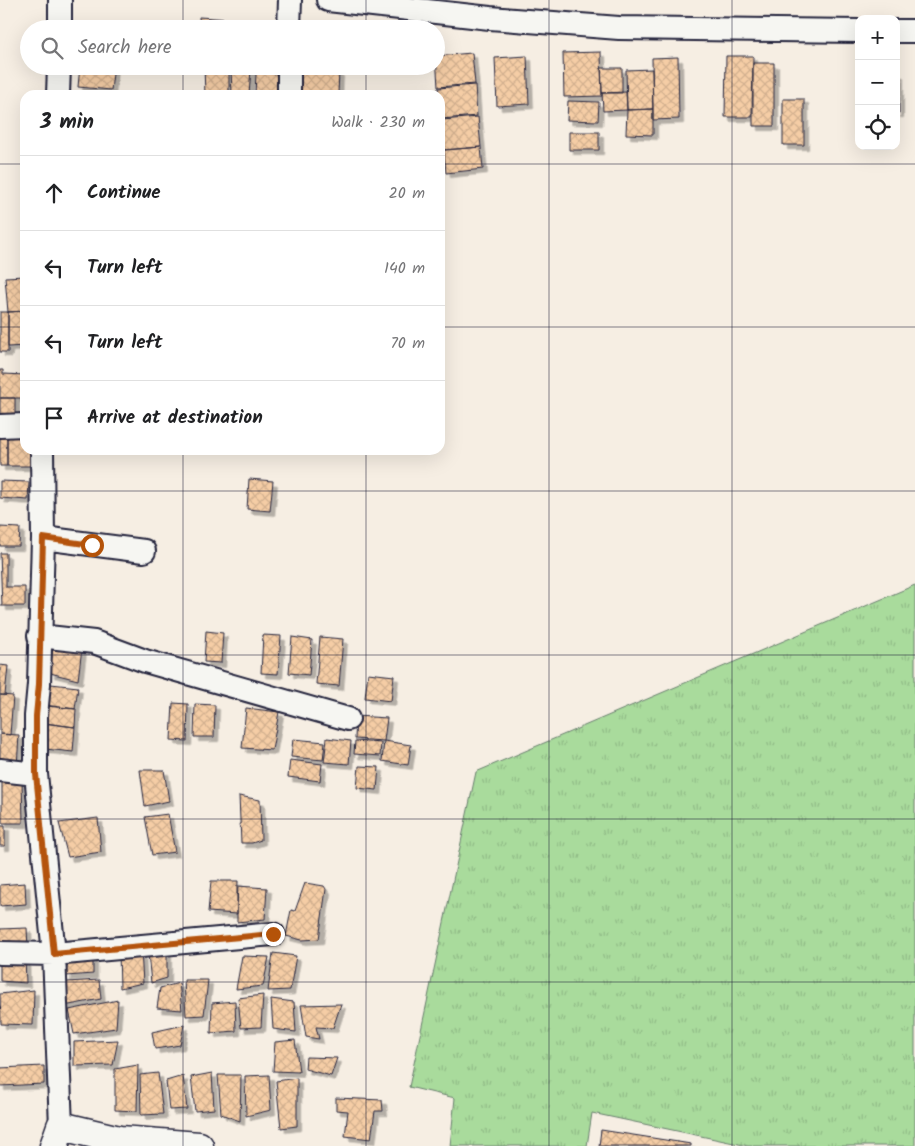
<!DOCTYPE html>
<meta charset="utf-8">
<style>
:root{--surface:#fff;--page:#f2f2f2;--text:#202124;--muted:#757577;--line:#e0e0e0}
body{margin:0;font-family:Kalam,sans-serif;background:var(--page);color:var(--text)}
.controls{position:absolute;right:15px;top:15px;display:grid;overflow:hidden;border-radius:10px;box-shadow:0 5px 20px #0002}
.controls button{width:45px;height:45px;display:grid;place-items:center;padding:0;border:0;border-bottom:1px solid var(--line);background:var(--surface);color:var(--text);font:25px sans-serif}
.stop{position:absolute;width:15px;height:15px;margin:-11px;border:4px solid #b45309;border-radius:50%;background:#fff}
.stop.end{background:#b45309;border-color:#fff;box-shadow:0 1px 5px #0008}
.list{margin:0;padding:0;list-style:none}
h2{display:flex;justify-content:space-between;align-items:center;height:65px;margin:0;padding:0 20px;font-size:21px}
h2 small{font-size:16px;font-weight:400;color:var(--muted)}
.list li{display:grid;grid-template-columns:32px 1fr auto;gap:15px;align-items:center;box-sizing:border-box;height:75px;padding:0 20px;border-top:1px solid var(--line)}
.list b{display:block;font-size:19px;white-space:nowrap}
.list em{font-size:16px;font-style:normal;color:var(--muted)}
.icon{flex:none;width:28px;height:28px;fill:none;stroke:currentColor;stroke-width:2;stroke-linecap:round;stroke-linejoin:round}
.map{position:relative;flex:none;width:915px;height:1146px;overflow:hidden}
.search{position:absolute;background:var(--surface);box-shadow:0 5px 20px #0002;left:20px;top:20px;width:425px;height:55px;display:flex;align-items:center;gap:12px;box-sizing:border-box;padding:0 18px;border-radius:28px;color:var(--muted);font-size:19px}
.panel{position:absolute;background:var(--surface);box-shadow:0 5px 20px #0002;left:20px;top:90px;width:425px;height:365px;border-radius:15px}
.map>svg:first-child{display:block}
</style>
<div class="map">
<svg width="915" height="1146" viewBox="0 0 915 1146">
<defs>
<pattern id="grass-tufts" width="24" height="20" patternUnits="userSpaceOnUse" patternTransform="scale(1.25)"><rect width="24" height="20" fill="#a9db9c"/><path d="M3 7l-1-3M5 7V3M7 7l1-3M15 17l-1-3M17 17v-4M19 17l1-3" fill="none" stroke="#91bc87"/></pattern>
<pattern id="building-cross-hatch" width="8" height="8" patternUnits="userSpaceOnUse" patternTransform="scale(1.25)"><rect width="8" height="8" fill="#f5cda5"/><path d="M0 0l8 8M0 8l8-8" fill="none" stroke="#d2b08f"/></pattern>
<filter id="shadow"><feDropShadow dx="4.5" dy="4.5" stdDeviation="0" flood-color="#0004"/></filter>
</defs>
<rect width="100%" height="100%" fill="#f6eee3"/>
<filter id="ink" filterUnits="userSpaceOnUse"><feTurbulence type="fractalNoise" baseFrequency=".02" numOctaves="2"/><feDisplacementMap in="SourceGraphic" scale="10" xChannelSelector="R" yChannelSelector="G"/><feConvolveMatrix kernelMatrix="1 2 1 2 8 2 1 2 1" color-interpolation-filters="sRGB"/></filter>
<g filter="url(#ink)">
<!-- grass -->
<path fill="url(#grass-tufts)" stroke="#667e6c" d="M915,585V1146H748L592,1113L587,1146H450L455,1098L409,1087L476,772Z"/>
<!-- building -->
<path fill="url(#building-cross-hatch)" stroke="#22223b" filter="url(#shadow)" d="M199,17L229,19L228,29H200Z
M232,20L256,21V29H232Z
M256,21H283V29H256Z
M601,52L602,96L564,97L563,53Z
M472,53L475,84L438,87L436,56Z
M527,56L529,104L497,106L495,58Z
M726,56H753L752,117H725Z
M678,57L679,119L653,120L652,58Z
M753,63H774V126H753Z
M80,66H114L111,90L78,87Z
M204,66H229V95H205Z
M231,68L251,69L249,95H232Z
M601,68H622V93H602Z
M652,69L653,109L627,110L626,70Z
M298,71L339,72L338,93L297,92Z
M256,73L280,74L279,95H255Z
M896,73H899V113H896Z
M475,85L477,116L441,119L438,88Z
M626,92L627,110L603,111L602,93Z
M783,99H804V145H783Z
M568,101L599,102L598,121L567,120Z
M653,109V135L626,134L627,110Z
M478,117L481,147L444,150L442,120Z
M569,132H599V150H569Z
M481,147L483,169L446,173L444,150Z
M25,276V311L8,312L5,277Z
M25,311V346L8,347V312Z
M0,312H8V352H0Z
M0,370H3V374L25,375V398H0Z
M0,398H15V424L0,425Z
M0,434H7V466H0Z
M7,434H25V450H30V466H7Z
M249,479L273,481L270,511L247,509Z
M0,481L29,482L28,500L0,498Z
M0,527L20,528L19,546H0Z
M0,553H6V587H25V606H2Z
M206,631L223,633L221,663L204,662Z
M263,635L281,636L278,674L261,673Z
M292,637L312,640L309,675L289,673Z
M320,637L343,639L339,686L316,684Z
M53,643L82,648L78,680L50,673Z
M0,665L8,666L5,695H0Z
M368,673L394,676L391,701L365,698Z
M51,684L78,687L75,709L47,706Z
M0,695L13,696L10,735L0,734Z
M173,703L188,704L187,741L171,740Z
M36,704L76,709L75,727L36,722Z
M195,704L215,705L214,737H194Z
M246,708L279,712L272,750L242,748Z
M356,716L387,718L384,741L355,739Z
M36,722L75,727L73,752L36,748Z
M0,734L19,735L17,767L0,766Z
M327,738L351,741L349,764L324,762Z
M293,739L325,742L323,760L291,757Z
M355,741L381,743L380,756L354,754Z
M384,741L411,745L408,765L382,761Z
M290,760L322,764L320,781L288,777Z
M359,766L379,767L377,790L357,788Z
M140,770H164L169,801L145,806Z
M2,778L22,779L23,823H2Z
M239,796L260,800L261,840L252,843H241Z
M168,814L175,852L152,855L145,817Z
M98,818L101,852L68,857L59,823Z
M0,826H5V846H0Z
M211,881H238L237,914L208,912Z
M25,883L26,904L0,906V885Z
M305,883L324,886L326,889L319,939L302,940L286,936L291,910L295,911Z
M237,886L267,888L265,919L237,922Z
M27,928L28,949L0,950V929Z
M141,950L143,983L120,988L119,952Z
M167,952V978L151,983L148,953Z
M273,953L296,956L290,990L268,991Z
M93,955V974L66,976L68,958Z
M242,956L269,957L263,986L236,989Z
M25,957L26,983L0,981V960Z
M99,980L101,999L64,1006L67,982Z
M184,980H208L204,1015L186,1016Z
M179,983L182,1010L157,1008L160,988Z
M34,990L33,1025L1,1024L0,994Z
M263,995L261,1027L241,1028L238,998Z
M271,999L294,1002L296,1032L273,1029Z
M118,1000L116,1028L74,1034L69,1010Z
M235,1001L236,1031L211,1033L212,1003Z
M341,1004L333,1028L316,1027L319,1039L306,1037L301,1005Z
M184,1025L180,1045L155,1049L152,1032Z
M118,1040L113,1065L74,1066V1042Z
M295,1040L299,1072L273,1071L275,1042Z
M306,1057L337,1058L331,1076L305,1069Z
M138,1065L137,1111L115,1110V1069Z
M44,1066V1084L0,1086V1068Z
M158,1073L163,1114L141,1115L140,1075Z
M212,1073L214,1109L195,1111L191,1077Z
M218,1075H241L240,1121L221,1114Z
M269,1075L271,1110L246,1116L245,1076Z
M183,1076L187,1109L169,1110L166,1081Z
M297,1078V1126L281,1128L276,1081Z
M336,1098L382,1100L383,1111H375L371,1139L345,1136L348,1111L336,1110Z
M601,1130L691,1144V1146H599Z"/>
<g fill="none" stroke-linecap="round" stroke-linejoin="round">
<defs>
<path id="minor" d="M328,0L490,18L619,28L859,31
M60,29V0
M289,29L290,0
M896,31H915
M58,95L59,66
M289,95V66
M0,426L25,425
M42,450L43,538L39,684L36,716V774L54,954L61,1126
M43,538L144,551
M39,636L94,642L145,661L348,719
M0,770L36,774
M0,953L54,954L273,934"/>
<path id="tertiary" d="M54,1146L61,1126L120,1140L199,1146"/>
</defs>
<!-- minor casing -->
<use href="#minor" stroke="#22223b" stroke-width="26"/>
<!-- tertiary casing -->
<use href="#tertiary" stroke="#22223b" stroke-width="31"/>
<!-- minor -->
<use href="#minor" stroke="#f6f6f2" stroke-width="22"/>
<!-- tertiary -->
<use href="#tertiary" stroke="#f6f6f2" stroke-width="28"/>
</g>
</g>
<g fill="none" stroke-linecap="round" stroke-linejoin="round" filter="url(#ink)">
<!-- route -->
<path stroke="#b45309" stroke-width="6" d="M92,545L43,538L39,684L36,716V774L54,954L273,934"/>
</g>
<!-- grid -->
<path fill="none" stroke="#22223b" stroke-width="1" stroke-opacity="0.55" d="M183,0V29M366,0V29M549,0V1146M732,0V1146M183,66V95M366,66V95M0,164H25M440,164H915M0,327H25M440,327H915M183,450V1146M366,450V1146M0,491H915M0,655H915M0,819H915M0,982H915"/>
</svg>
<div class="controls">
<button>+</button>
<button>−</button>
<button><svg class="icon" aria-label="locate" viewBox="0 0 24 24"><circle cx="12" cy="12" r="6"/><path d="M12 2v4M12 18v4M2 12h4M18 12h4"/></svg></button>
</div>
<div class="stop" style="left:92px;top:545px"></div>
<div class="stop end" style="left:273px;top:934px"></div>
<div class="search"><svg class="icon" aria-label="search" viewBox="0 0 24 24"><circle cx="10" cy="10" r="6"/><path d="M15 15l6 6"/></svg>Search here</div>
<section class="panel">
<h2>3 min<small>Walk · 230 m</small></h2>
<ul class="list">
<li><svg class="icon" aria-label="ahead" viewBox="0 0 24 24"><path d="M12 20V5M6 11l6-6 6 6"/></svg><div><b>Continue</b></div><em>20 m</em></li>
<li><svg class="icon" aria-label="left" viewBox="0 0 24 24"><path d="M17 20v-9H6M10 6l-5 5 5 5"/></svg><div><b>Turn left</b></div><em>140 m</em></li>
<li><svg class="icon" aria-label="left" viewBox="0 0 24 24"><path d="M17 20v-9H6M10 6l-5 5 5 5"/></svg><div><b>Turn left</b></div><em>70 m</em></li>
<li><svg class="icon" aria-label="arrive" viewBox="0 0 24 24"><path d="M6 21V4h12l-3 4 3 4H6"/></svg><div><b>Arrive at destination</b></div></li>
</ul>
</section>
</div>
